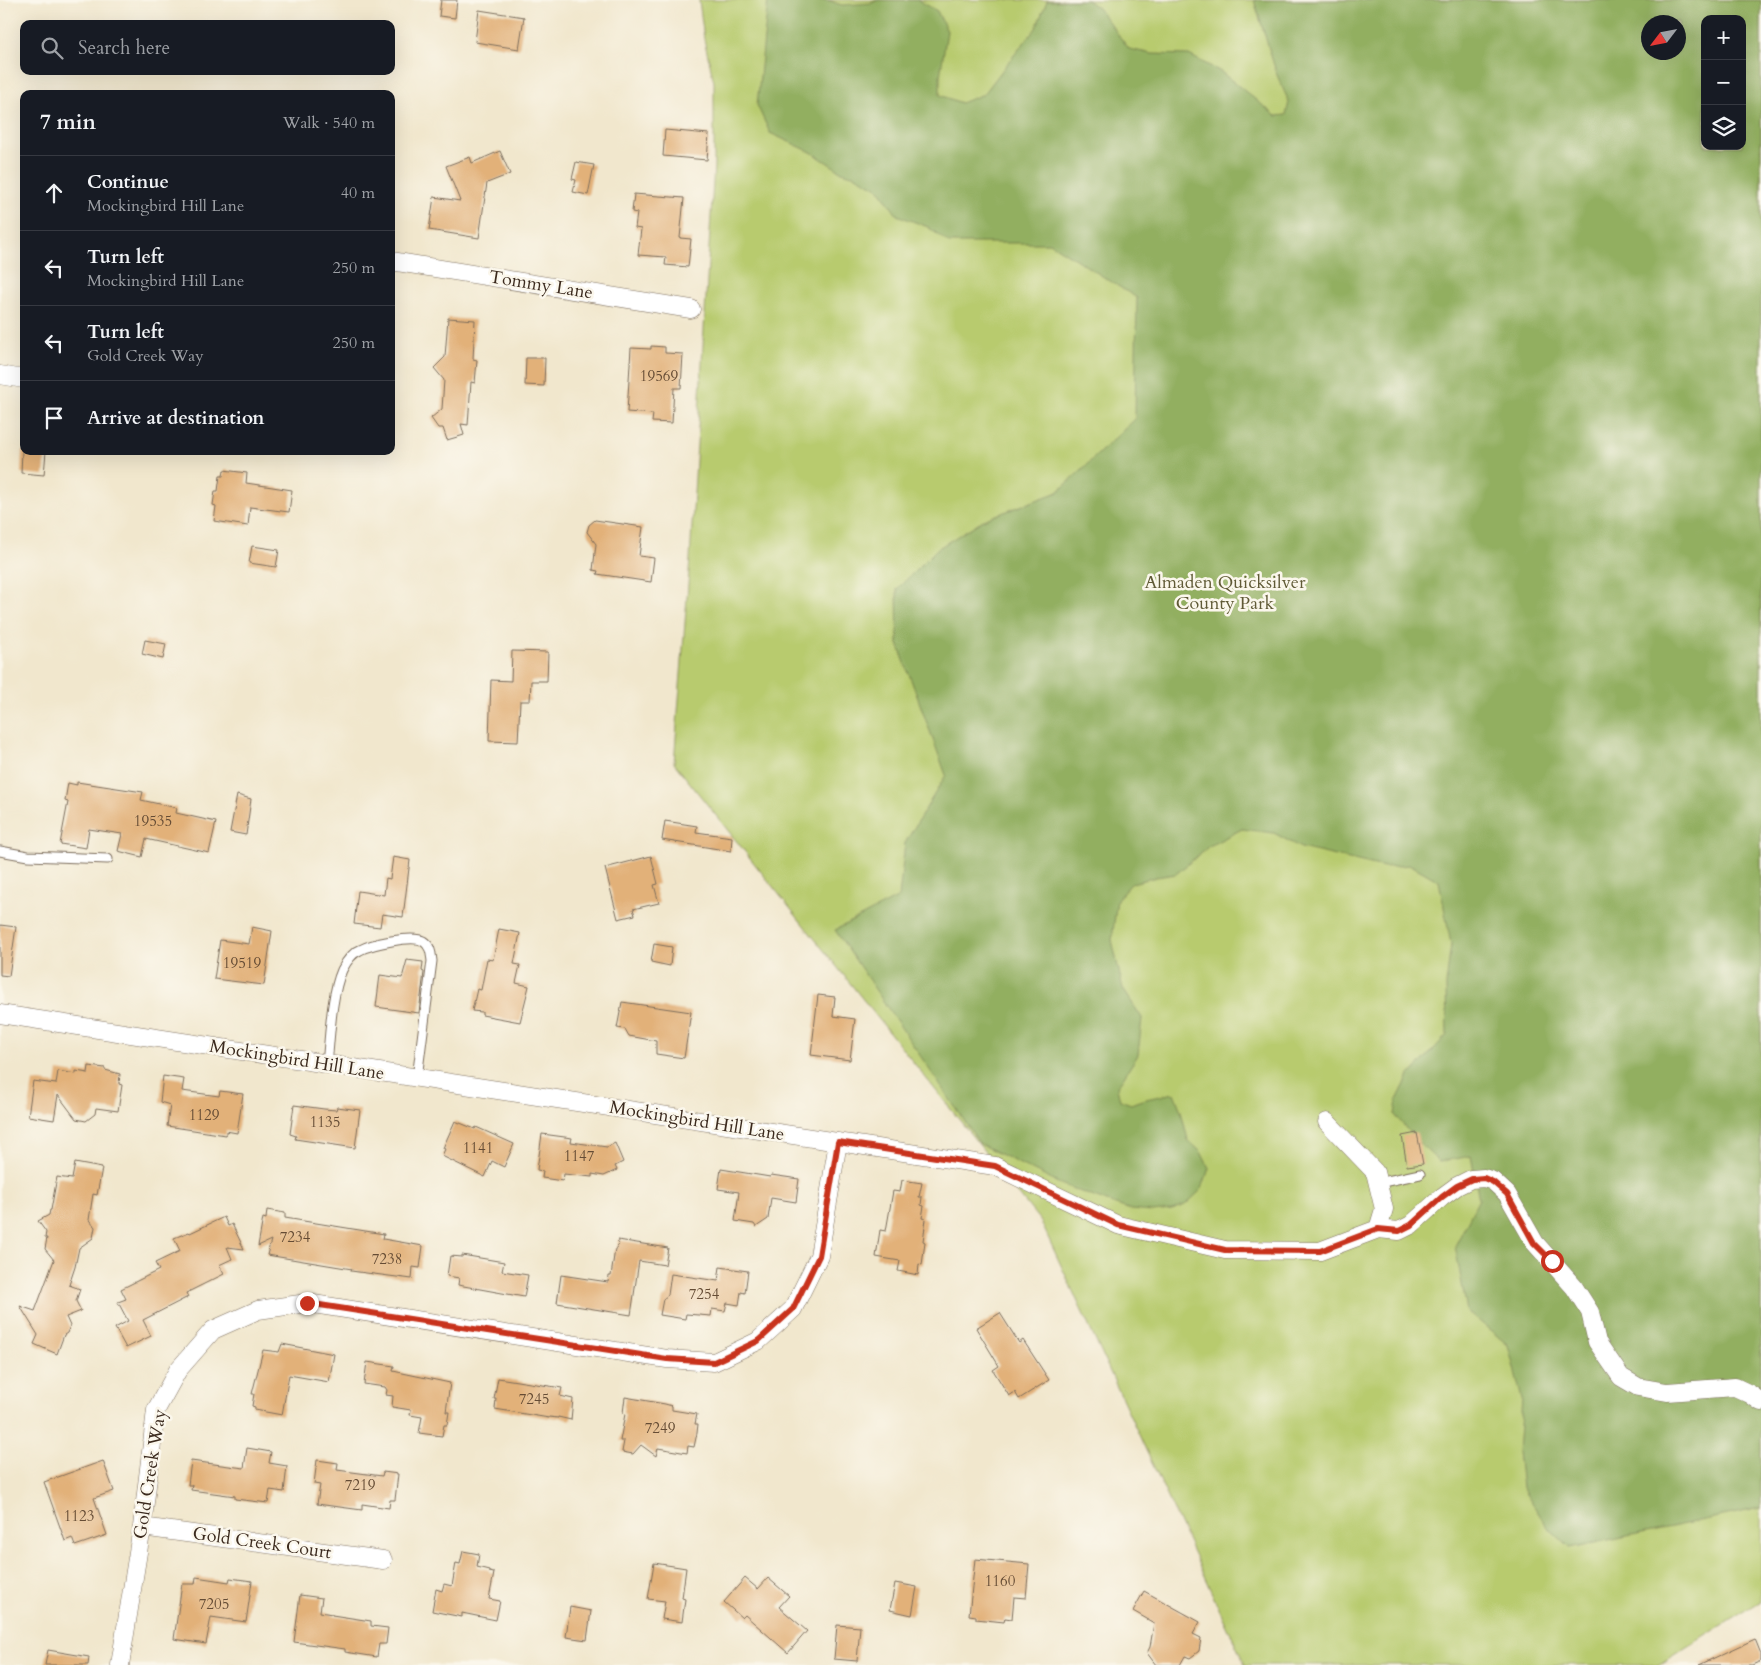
<!DOCTYPE html>
<meta charset="utf-8">
<style>
:root{--surface:#171b24;--page:#242831;--text:#f1f3f6;--muted:#9ea1a6;--line:#363941}
body{margin:0;font-family:Cardo,serif;background:var(--page);color:var(--text)}
.controls{position:absolute;right:15px;top:15px;display:grid;overflow:hidden;border-radius:10px;box-shadow:0 5px 20px #0002}
.controls button{width:45px;height:45px;display:grid;place-items:center;padding:0;border:0;border-bottom:1px solid var(--line);background:var(--surface);color:var(--text);font:25px sans-serif}
.compass{position:absolute;left:1641px;top:15px;width:45px;height:45px;border-radius:50%;background:var(--surface);box-shadow:0 5px 20px #0002;rotate:238deg}
.stop{position:absolute;width:15px;height:15px;margin:-11px;border:4px solid #c8321e;border-radius:50%;background:#fff}
.stop.end{background:#c8321e;border-color:#fff;box-shadow:0 1px 5px #0008}
.list{margin:0;padding:0;list-style:none}
h2{display:flex;justify-content:space-between;align-items:center;height:65px;margin:0;padding:0 20px;font-size:21px}
h2 small{font-size:16px;font-weight:400;color:var(--muted)}
.list li{display:grid;grid-template-columns:32px 1fr auto;gap:15px;align-items:center;box-sizing:border-box;height:75px;padding:0 20px;border-top:1px solid var(--line)}
.list b{display:block;font-size:19px;white-space:nowrap}
.list p{margin:0;font-size:16px;white-space:nowrap;color:var(--muted)}
.list em{font-size:16px;font-style:normal;color:var(--muted)}
.icon{flex:none;width:28px;height:28px;fill:none;stroke:currentColor;stroke-width:2;stroke-linecap:round;stroke-linejoin:round}
.map{position:relative;flex:none;width:1761px;height:1665px;overflow:hidden}
.search{position:absolute;background:var(--surface);box-shadow:0 5px 20px #0002;left:20px;top:20px;width:375px;height:55px;display:flex;align-items:center;gap:12px;box-sizing:border-box;padding:0 18px;border-radius:10px;color:var(--muted);font-size:19px}
.panel{position:absolute;background:var(--surface);box-shadow:0 5px 20px #0002;left:20px;top:90px;width:375px;height:365px;border-radius:10px}
.map>svg:first-child{display:block}
</style>
<div class="map">
<svg width="1761" height="1665" viewBox="0 0 1761 1665">
<rect width="100%" height="100%" fill="#fbf7ec"/>
<filter id="ink" filterUnits="userSpaceOnUse"><feTurbulence type="fractalNoise" baseFrequency=".02" numOctaves="2"/><feDisplacementMap in="SourceGraphic" scale="10" xChannelSelector="R" yChannelSelector="G"/><feConvolveMatrix kernelMatrix="1 2 1 2 8 2 1 2 1" color-interpolation-filters="sRGB"/></filter>
<filter id="wash" filterUnits="userSpaceOnUse"><feTurbulence type="fractalNoise" baseFrequency=".0096" numOctaves="4" result="noise"/><feDisplacementMap in="SourceGraphic" scale="20" xChannelSelector="R" yChannelSelector="G"/><feGaussianBlur stdDeviation="1.12" result="paint"/><feColorMatrix in="noise" values="0 0 0 0 0 0 0 0 0 0 0 0 0 0 0 0 0 1.4 0 .05"/><feComposite in="paint" operator="in"/></filter>
<g filter="url(#wash)">
<rect width="100%" height="100%" fill="#f1e7cd"/>
<!-- green -->
<path fill="#b8cb6e" stroke="#7a7a46" fill-rule="evenodd" d="M699,0H1761V1601L1659,1665H1245L1041,1222L674,763L690,559L714,166V82L704,39ZM1705,19H1742V146H1705ZM1648,22H1678V52H1648Z"/>
<!-- forest -->
<path fill="#92af61" stroke="#666c40" fill-rule="evenodd" d="M768,0H827L842,5L872,3L878,0H918L937,11L947,31L940,76V95L961,103L984,94L1007,64L1036,28L1047,1L1087,0L1098,8L1129,49L1152,54L1189,55L1221,72L1276,116L1286,115L1289,102L1277,75L1254,0H1761V1508L1570,1548L1547,1526L1522,1488L1518,1452L1522,1399L1508,1345L1467,1311L1455,1246L1479,1199L1471,1156L1439,1162L1414,1138L1395,1115L1397,1100L1409,1076L1447,1035L1446,985L1451,944L1439,881L1411,865L1384,867L1301,848L1274,833L1242,829L1209,846L1176,874L1156,877L1132,883L1117,899L1112,940L1123,989L1142,1018L1138,1055L1117,1087L1120,1100L1131,1104L1146,1099L1174,1093L1181,1111L1188,1140L1201,1152L1209,1168L1202,1189L1185,1205L1172,1210L1152,1212L1131,1210L1107,1202L1058,1183L980,1144L835,930L899,897L905,843L946,775L898,644L897,589L937,549L983,520L1058,492L1135,419L1137,298L1050,243H949L928,227L897,215L879,189L856,176L842,172L811,152L770,133L757,105ZM1705,19H1742V146H1705ZM1648,22H1678V52H1648Z"/>
<g id="blocks">
<!-- building -->
<path fill="#e2b179" d="M441,0H457L455,18L439,16Z
M479,10L524,17L519,49L475,42Z
M665,130L709,134L707,160L663,156Z
M500,151L510,174L487,183L479,238L429,230L434,197L460,201L446,166L470,157L472,163Z
M576,162L594,165L588,195L573,192L576,180L572,179Z
M634,194L684,198L680,238L691,239L688,267L665,265L666,257L638,255L641,229L635,228L637,213L632,212Z
M448,318L475,320L473,359L477,360L475,383L471,382L468,425L461,424L464,435L447,440L443,428H438L431,418L442,409L444,380L434,368L445,357Z
M651,346L665,347V353L683,354L681,388H674L672,423L652,422L653,414L627,412L631,348L651,349Z
M526,358H545L544,386L525,385Z
M22,451H46L44,475L21,473Z
M224,470L247,473L246,483L292,490L289,512L250,507L248,526L214,521L216,506L213,505L215,491H218L220,476H223Z
M595,520L643,527L639,556L654,558L651,582L597,574L598,571L593,570L596,544L587,532L589,525Z
M252,546L279,550L276,567L249,563Z
M145,640L166,644L163,659L142,654Z
M512,651L548,652L547,681H531L530,701H520L518,742L489,741L491,680L511,681Z
M77,782L143,792L141,800L177,808L176,813L216,822L209,853L146,839L142,857L118,851L122,834L89,829L86,848L60,844L68,802L65,801L68,783L77,785Z
M237,795L251,799L246,835L230,832Z
M665,821L697,826L696,832L732,837L731,851L662,840Z
M651,856L658,884L654,885L659,903L633,909L635,915L618,919L605,868Z
M393,857L410,860L403,917L382,914L380,927L354,924L358,891L384,895L386,878L390,879Z
M0,925L16,927L9,976L0,975Z
M252,927L272,931L264,985L214,979L220,940L249,944Z
M499,929L520,933L514,964L520,965L516,983L529,986L520,1022L482,1015V1012L472,1011L477,989L481,990L487,959L493,960Z
M654,944L672,947L670,966L651,962Z
M407,960L423,962L422,971L424,972L419,1013L376,1007L380,975L402,978Z
M818,995L835,997L833,1016L855,1019L850,1060L811,1055Z
M622,1002L691,1012L684,1058L656,1054V1041L629,1036L625,1029L617,1028Z
M89,1066L105,1068V1070L120,1074L119,1084L122,1085L118,1111L96,1108L95,1114L86,1121L76,1119L58,1095L54,1120L28,1116L33,1081L56,1084L58,1071L76,1074V1071L88,1073Z
M163,1076L184,1079L182,1091L219,1096L220,1091L243,1094L237,1133L226,1131V1135L167,1126L170,1105L160,1102Z
M294,1105L324,1109L336,1110L337,1107L360,1110L355,1148L295,1139L296,1136L290,1134Z
M455,1121L475,1129L476,1127L514,1144L504,1167L492,1161L485,1177L442,1156L445,1149L443,1148Z
M1417,1133L1423,1164L1407,1166L1402,1136Z
M542,1134L572,1138L571,1142L607,1147L615,1143L623,1162L615,1166L617,1170L604,1176L592,1174V1177L564,1174L563,1181L542,1178L543,1171L537,1170Z
M75,1163L102,1168L97,1195L93,1194L89,1220L95,1227L93,1238L79,1248L75,1267L69,1285L80,1289L76,1301L81,1311L66,1317L70,1326L67,1333L64,1335L57,1354L34,1344L38,1335L20,1306L35,1311L54,1260L45,1249L47,1238H45L46,1232L38,1221L49,1215L50,1210H51L57,1177L72,1179Z
M721,1169L770,1177L771,1175L799,1179L796,1202L771,1198L768,1219L756,1227L754,1224L735,1221L739,1192L718,1189Z
M902,1180L922,1183L919,1197H922L921,1205L924,1206L922,1218L926,1219L923,1241L925,1242L922,1265L919,1264L918,1275L898,1271L900,1261L876,1257L880,1230L886,1231L893,1191L900,1192Z
M267,1210L285,1213V1218L384,1234L383,1239L423,1246L420,1268L413,1267L412,1279L351,1271L352,1269L267,1255L271,1240L258,1246L263,1218L266,1219Z
M224,1217L228,1226L232,1224L244,1249L227,1247L232,1259L219,1265L224,1274L186,1293L188,1297L143,1320L151,1336L126,1348L115,1328L128,1321L118,1302L126,1299L121,1289L159,1270L155,1263L180,1251L174,1238L189,1232L190,1233Z
M618,1240L668,1248L665,1265L639,1261L631,1315L557,1303L561,1275L608,1282L609,1276H611L615,1249H617Z
M462,1255L504,1262L502,1271L528,1275L524,1297L458,1285L459,1278L447,1276L450,1256L462,1257Z
M720,1267L748,1271L745,1293L741,1292L739,1305L727,1303L725,1311L712,1309L711,1316L686,1314L685,1319L660,1315L663,1299L668,1295L671,1274L718,1281Z
M1000,1313L1019,1343L1023,1340L1049,1380L1019,1399L1015,1392L1009,1396L993,1370L999,1366L976,1328Z
M282,1344L334,1354L329,1382L289,1375L282,1415L255,1410V1407L252,1406L254,1394H252L263,1350L279,1352Z
M367,1362L394,1366L393,1371L450,1383L446,1412H449L447,1425H444L442,1436L419,1433L422,1417L410,1415L411,1410L392,1407L393,1396L386,1395L387,1390L385,1387L364,1384Z
M498,1378L562,1388L560,1396L573,1399L571,1420L558,1417V1418L549,1417V1418L495,1409L496,1399H494Z
M625,1397L665,1404L672,1406V1410L697,1414L695,1424H698L697,1433L694,1447L688,1446L687,1453L658,1448L656,1456L641,1445L633,1454L622,1452L624,1441H620L625,1414L623,1413Z
M247,1448L271,1452L269,1463L287,1466L284,1492L270,1490L268,1503L235,1499V1496L191,1490L192,1485H188L191,1461L244,1468Z
M317,1460L338,1463L337,1470L382,1476L383,1472L398,1474L395,1500H390L389,1508L362,1504V1510L317,1504L320,1485L314,1484Z
M103,1461L114,1491L94,1498L107,1535L75,1546L72,1538L65,1541L44,1482Z
M463,1551L479,1554L477,1567L489,1570V1572L494,1573L489,1599L500,1601L496,1620L462,1613V1617L432,1611L436,1589L442,1591L444,1584L452,1586L456,1563L460,1564Z
M975,1559L1029,1564L1026,1598L1014,1597L1012,1619L1005,1618L1004,1622L976,1619V1616L969,1615Z
M654,1563L686,1568L682,1598L685,1599L682,1622L662,1619L665,1601L648,1599Z
M196,1577L229,1582L230,1578L252,1581L246,1622L211,1617L206,1644L174,1639L182,1584H195Z
M745,1578L758,1589L768,1578L789,1596L779,1607L807,1631L788,1653L745,1615L742,1618L724,1602Z
M895,1583L917,1587L912,1615L890,1610Z
M1144,1591L1200,1622L1193,1634L1201,1638L1199,1651L1190,1658L1185,1656L1180,1665H1156L1147,1653L1150,1647L1154,1623L1133,1611Z
M300,1595L322,1598L320,1612L332,1614V1615L371,1621V1626L388,1628L386,1644H379L377,1657L345,1652V1649L294,1642Z
M570,1607L591,1611L587,1640L566,1637Z
M837,1625L860,1627L857,1661L834,1659Z
M1755,1639L1761,1654V1661L1752,1665H1699Z
M48,1650L89,1657L88,1665H45Z"/>
</g>
</g>
<g filter="url(#ink)">
<use href="#blocks" fill-opacity="0" stroke="#7b6c5b" stroke-width="1"/>
<g fill="none" stroke-linecap="round" stroke-linejoin="round">
<defs>
<path id="lane" d="M0,851L28,856L108,859
M327,1064C330,1037 331,995 342,970C346,962 352,953 360,950C371,944 412,935 423,941C431,946 431,954 432,961L417,1078
M1378,1183L1420,1174"/>
<path id="street" d="M391,261L691,309
M0,375L24,379
M0,1014L995,1166L1118,1225L1225,1250L1320,1251L1378,1229L1384,1209L1375,1172L1327,1122
M1378,1229L1399,1231L1411,1225L1442,1197L1457,1186L1471,1179L1484,1178L1493,1181L1507,1194L1535,1243L1574,1287L1590,1312L1597,1342L1621,1377L1638,1387L1667,1392L1735,1387L1750,1394L1761,1402
M142,1527L383,1560
M120,1665L142,1527L156,1410L178,1370L213,1330L258,1310L307,1303L667,1359L714,1362L758,1341L793,1309L819,1256L838,1142"/>
</defs>
<!-- lane casing -->
<use href="#lane" stroke="#7b6c5b" stroke-width="11"/>
<!-- street casing -->
<use href="#street" stroke="#7b6c5b" stroke-width="19"/>
<!-- lane -->
<use href="#lane" stroke="#fff" stroke-width="9"/>
<!-- street -->
<use href="#street" stroke="#fff" stroke-width="18"/>
</g>
</g>
<g fill="none" stroke-linecap="round" stroke-linejoin="round" filter="url(#ink)">
<!-- route -->
<path stroke="#c8321e" stroke-width="6" d="M307,1303L667,1359L714,1362L758,1341L793,1309L819,1256L838,1142L995,1166L1118,1225L1225,1250L1320,1251L1378,1229L1399,1231L1411,1225L1442,1197L1457,1186L1472,1179L1484,1178L1493,1182L1507,1194L1534,1243L1552,1261"/>
</g>
<g text-anchor="middle" dominant-baseline="central" stroke-width="5" stroke-linejoin="round" paint-order="stroke">
<!-- number labels -->
<g font-size="15" fill="#654c35">
<text x="659" y="376">19569</text>
<text x="153" y="821">19535</text>
<text x="242" y="963">19519</text>
<text x="204" y="1115">1129</text>
<text x="325" y="1122">1135</text>
<text x="478" y="1148">1141</text>
<text x="579" y="1156">1147</text>
<text x="295" y="1237">7234</text>
<text x="387" y="1259">7238</text>
<text x="704" y="1294">7254</text>
<text x="534" y="1399">7245</text>
<text x="660" y="1428">7249</text>
<text x="360" y="1485">7219</text>
<text x="79" y="1516">1123</text>
<text x="1000" y="1581">1160</text>
<text x="214" y="1604">7205</text>
</g>
<!-- street labels -->
<g font-size="18" fill="#3b2a1e" stroke="#fbf7ec">
<text transform="translate(541 285) rotate(9)">Tommy Lane</text>
<text transform="translate(297 1060) rotate(9)">Mockingbird Hill Lane</text>
<text transform="translate(697 1121) rotate(9)">Mockingbird Hill Lane</text>
<text transform="translate(150 1474) rotate(-81)">Gold Creek Way</text>
<text transform="translate(262 1543) rotate(8)">Gold Creek Court</text>
</g>
<!-- park labels -->
<g font-size="18" fill="#605a36" stroke="#fbf7ec">
<text x="1225" y="582">Almaden Quicksilver<tspan x="1225" dy="21">County Park</tspan></text>
</g>
</g>
</svg>
<div class="controls">
<button>+</button>
<button>−</button>
<button><svg class="icon" aria-label="layers" viewBox="0 0 24 24"><path d="M12 4l9 5-9 5-9-5zM3 14l9 5 9-5"/></svg></button>
</div>
<svg class="compass" viewBox="-18 -18 36 36"><path d="M0-13l5 13h-10z" fill="#e53935"/><path d="M0 13l5-13h-10z" fill="#9ea1a6"/></svg>
<div class="stop" style="left:1552px;top:1261px"></div>
<div class="stop end" style="left:307px;top:1303px"></div>
<div class="search"><svg class="icon" aria-label="search" viewBox="0 0 24 24"><circle cx="10" cy="10" r="6"/><path d="M15 15l6 6"/></svg>Search here</div>
<section class="panel">
<h2>7 min<small>Walk · 540 m</small></h2>
<ul class="list">
<li><svg class="icon" aria-label="ahead" viewBox="0 0 24 24"><path d="M12 20V5M6 11l6-6 6 6"/></svg><div><b>Continue</b><p>Mockingbird Hill Lane</p></div><em>40 m</em></li>
<li><svg class="icon" aria-label="left" viewBox="0 0 24 24"><path d="M17 20v-9H6M10 6l-5 5 5 5"/></svg><div><b>Turn left</b><p>Mockingbird Hill Lane</p></div><em>250 m</em></li>
<li><svg class="icon" aria-label="left" viewBox="0 0 24 24"><path d="M17 20v-9H6M10 6l-5 5 5 5"/></svg><div><b>Turn left</b><p>Gold Creek Way</p></div><em>250 m</em></li>
<li><svg class="icon" aria-label="arrive" viewBox="0 0 24 24"><path d="M6 21V4h12l-3 4 3 4H6"/></svg><div><b>Arrive at destination</b></div></li>
</ul>
</section>
</div>
